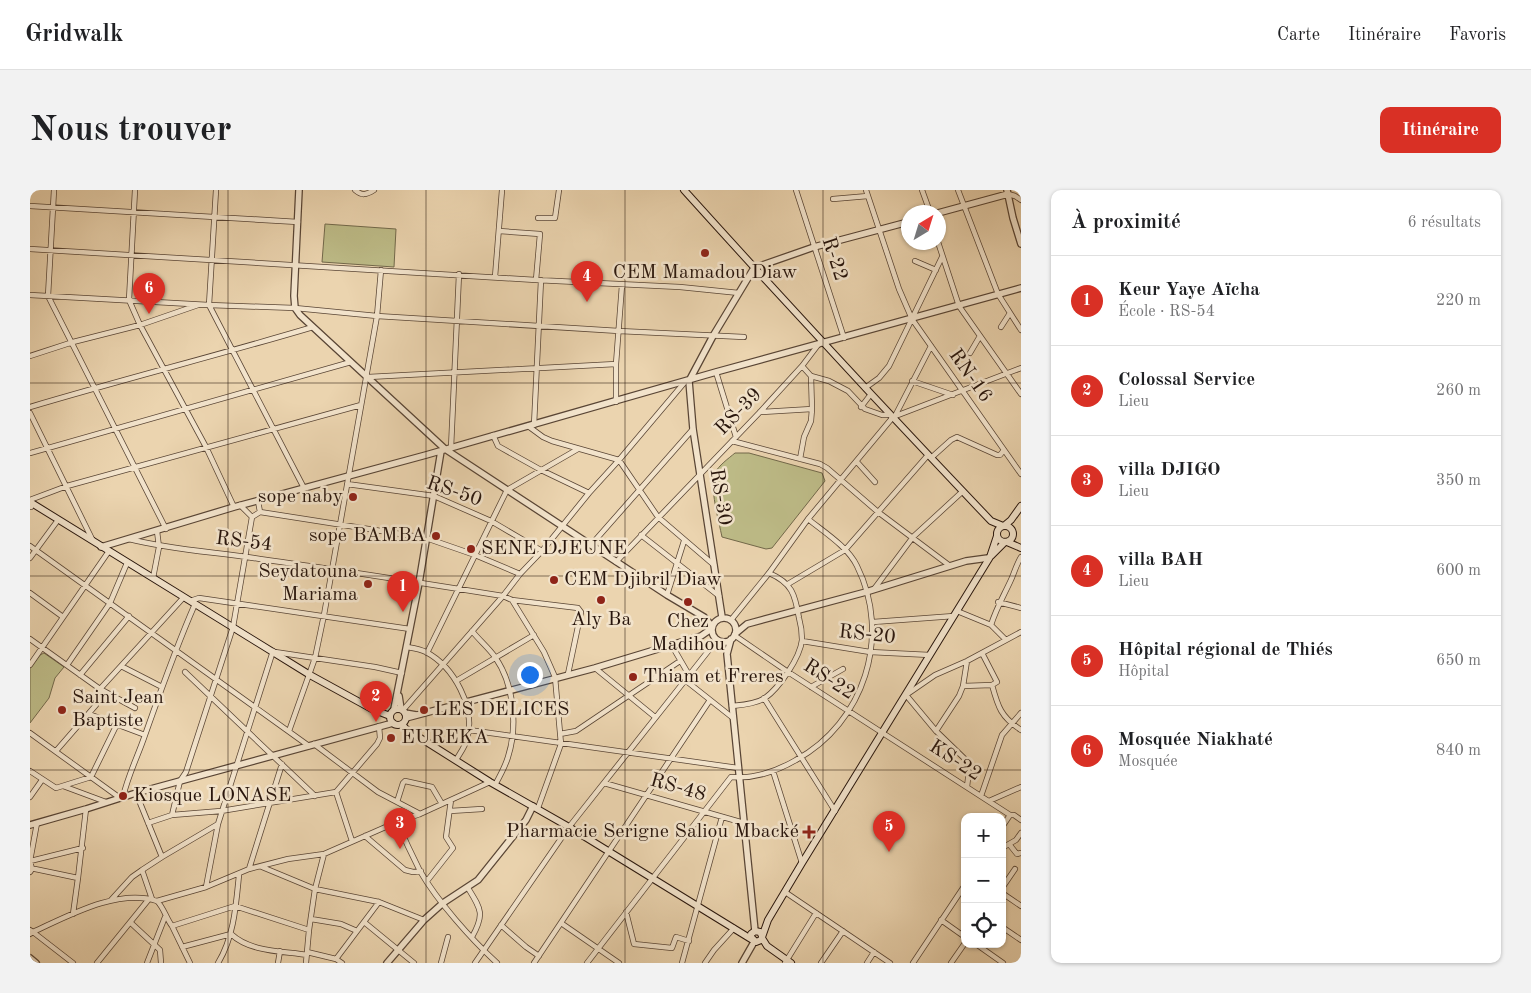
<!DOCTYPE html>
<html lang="fr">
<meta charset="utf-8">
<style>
:root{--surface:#fff;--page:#f2f2f2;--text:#202124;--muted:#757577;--line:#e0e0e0;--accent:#d93025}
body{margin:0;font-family:"Old Standard TT",serif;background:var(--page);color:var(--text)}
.controls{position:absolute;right:15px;bottom:15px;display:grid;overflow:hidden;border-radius:10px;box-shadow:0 1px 4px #0004}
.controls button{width:45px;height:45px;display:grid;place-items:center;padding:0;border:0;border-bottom:1px solid var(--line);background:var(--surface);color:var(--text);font:25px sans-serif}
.compass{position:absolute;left:871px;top:15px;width:45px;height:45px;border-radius:50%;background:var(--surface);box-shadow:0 1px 4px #0004;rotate:38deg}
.you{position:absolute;left:499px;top:484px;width:18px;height:18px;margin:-12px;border:4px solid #fff;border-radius:50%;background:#1a73e8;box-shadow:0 0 0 8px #1a73e833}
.badge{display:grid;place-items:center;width:32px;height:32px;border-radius:50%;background:var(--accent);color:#fff;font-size:16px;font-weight:700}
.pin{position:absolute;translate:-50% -41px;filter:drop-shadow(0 1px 2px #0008)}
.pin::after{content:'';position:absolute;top:26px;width:18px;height:15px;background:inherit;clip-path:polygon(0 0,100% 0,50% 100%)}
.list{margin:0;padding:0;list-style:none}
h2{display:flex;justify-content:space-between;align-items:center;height:65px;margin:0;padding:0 20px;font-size:21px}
h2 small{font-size:16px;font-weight:400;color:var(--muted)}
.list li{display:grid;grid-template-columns:32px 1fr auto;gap:15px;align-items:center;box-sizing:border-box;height:90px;padding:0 20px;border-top:1px solid var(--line)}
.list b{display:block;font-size:19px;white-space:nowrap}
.list p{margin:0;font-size:16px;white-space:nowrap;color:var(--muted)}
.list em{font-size:16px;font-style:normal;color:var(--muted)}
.icon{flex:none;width:28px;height:28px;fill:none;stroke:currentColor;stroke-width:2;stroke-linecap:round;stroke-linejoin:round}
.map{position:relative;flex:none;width:991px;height:773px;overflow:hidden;border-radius:10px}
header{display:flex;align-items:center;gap:30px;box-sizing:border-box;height:70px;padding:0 25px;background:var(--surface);border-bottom:1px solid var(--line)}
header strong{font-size:24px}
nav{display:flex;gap:28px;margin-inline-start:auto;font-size:18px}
.intro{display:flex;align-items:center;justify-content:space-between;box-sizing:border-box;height:120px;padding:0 30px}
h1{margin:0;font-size:35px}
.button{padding:12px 22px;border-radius:10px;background:var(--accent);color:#fff;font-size:18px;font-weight:700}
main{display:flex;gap:30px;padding:0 30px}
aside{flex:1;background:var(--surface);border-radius:10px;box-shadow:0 1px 4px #0004}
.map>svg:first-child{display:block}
</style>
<header>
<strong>Gridwalk</strong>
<nav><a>Carte</a><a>Itinéraire</a><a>Favoris</a></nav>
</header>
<div class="intro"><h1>Nous trouver</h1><a class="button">Itinéraire</a></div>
<main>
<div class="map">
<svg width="991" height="773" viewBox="0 0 991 773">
<rect width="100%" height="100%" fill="#ebd4af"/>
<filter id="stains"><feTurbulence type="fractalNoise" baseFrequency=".004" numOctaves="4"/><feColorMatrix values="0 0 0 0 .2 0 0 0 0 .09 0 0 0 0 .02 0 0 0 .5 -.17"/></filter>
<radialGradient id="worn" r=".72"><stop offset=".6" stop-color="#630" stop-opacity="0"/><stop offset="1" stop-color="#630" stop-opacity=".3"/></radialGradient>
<!-- green -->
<path fill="#bdbb87" stroke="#72684a" d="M295,34L366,39L364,77L292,72Z
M705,263H719L792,283L795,291L742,358L736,359L692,347C689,332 679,296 685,283C688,276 699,268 705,263Z
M14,463L34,477L25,488L19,508L0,533V478L10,465Z"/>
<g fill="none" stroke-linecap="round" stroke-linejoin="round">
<defs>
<path id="minor" d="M24,0L18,106L136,339
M105,0L99,110L110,135L176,257L204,317
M186,0L179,115L274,298
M325,0C332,6 336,5 344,0
M766,0L814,148
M836,0L869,99L882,129L991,284
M892,0L900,22
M928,0L968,104L991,140
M978,4L985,6L991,10
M803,9L838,6
M0,16L268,32
M508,28H525L529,0
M469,41L510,44L506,90
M908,52L929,116L991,204
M0,59L506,90L650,97L709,103
M885,71L906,80
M465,87L472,0
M0,105L179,115L265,118L347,126L589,141L714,147
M971,137L980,123
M940,163L950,146
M0,166L43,152L110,135L168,115
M686,182L706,247
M781,186L799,191L818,201L835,219L852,225H860
M338,187L586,174
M882,191L923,205
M835,198L849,188L859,176L912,67
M586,212V174L592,95
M0,217C94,189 189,165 283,137
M831,217L841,204
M730,222L782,219
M0,223L63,351
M865,226L901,156
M504,235L511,90
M498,236L513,247L522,251L589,270L628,327L684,375
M463,245L468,256L511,280L559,303
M702,251L790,274L797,278L848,322L920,376
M421,258L429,84
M0,263L321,172
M901,268L921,250L927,247L967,265H970L974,260
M770,269L774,247L781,231L782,219L781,186L772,176
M827,272L845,292
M317,294L404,306L461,331L512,361
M0,310L37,296L331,215
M210,315L222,327
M0,317H1
M230,322L396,348L445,365L490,384
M611,345L689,406
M99,349C142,360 186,362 230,369C311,380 392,393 473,406L482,410L548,418L551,422L538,484
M561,355L663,239
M0,356L279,556
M0,368L28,330
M586,372L730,222L772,176L788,155
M123,388L129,357L127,341
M758,394L815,360L898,265
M844,399L883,347L933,301
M0,403L33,427
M637,405L654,351
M482,410L514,462L525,487L531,554L508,618
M160,411L169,408L380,439
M968,412L991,418
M927,421L961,435
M701,430L739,383L778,329L863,227L991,178
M843,432L924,426
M442,441C449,450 459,458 465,467C484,494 488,536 478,567C475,577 470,586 465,595
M704,445L758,482L980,625H984L991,630
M0,449L70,499L105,518
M976,450L961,435C966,419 973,407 980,392C984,384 986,375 991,367
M772,451L840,462L900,465
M641,454L659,485
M377,457C383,458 390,459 396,462C424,477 446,517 437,549C435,557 430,563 426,570
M245,462L345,477L372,483
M397,463L477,300L548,259
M0,475L79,361
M37,475L80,413L97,373
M91,476L132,497
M565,478L625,527
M155,482L285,606
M50,485L99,426
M655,490L703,528
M426,491L504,445
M962,495C968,517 971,527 991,540
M933,496L962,495L967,492L952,463
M781,497L813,479
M734,508L805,621
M702,516C712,515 726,514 735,508C749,498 770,468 772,450C772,443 771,435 769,428C765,404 762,393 739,383
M373,520L473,406L490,384L512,361L559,303L589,270L654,193
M59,524L115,545
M439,540L708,578
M259,541L285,468L294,425L347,126L351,80
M906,541L929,506L933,496L937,471
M0,543L90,608
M530,544L546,541L650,471
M284,554L348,602L390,624
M26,561L66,515L70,499L154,407
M0,581L26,598L61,587L87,534
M743,581L772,673
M574,593L714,633
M33,596L76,612
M937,597L939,580L937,571L906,541L876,505L905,485L937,471L991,442
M306,602L322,651
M106,603L132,667L112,680L122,709
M951,606L972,545L991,523
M0,607L12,590
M93,607C98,585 108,566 115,545C131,500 146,457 165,414
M959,611L991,597
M367,612L373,593L375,591L402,597L412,614
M420,621L452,619
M142,625L150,591L156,582L203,437L222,327L230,322L228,311
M367,632C374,648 382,665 390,681C408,712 441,749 467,773
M118,633L142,625L191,621L306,602L347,554L350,548L349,536
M972,637L980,625
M335,646L375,680L383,682L391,681
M979,654L987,664L991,663
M972,658L986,650L991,643
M294,664L285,699L349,712L394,730
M132,667L188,634L243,461
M0,671L53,658
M0,678L48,688L43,724
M219,679L258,669L294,664L367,632L390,624L460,592
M0,682L2,679L0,671L7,633
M48,688L56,619
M397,691L423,658L416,647L421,610
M176,697L188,634
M438,698C451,719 455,724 442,747
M972,698L985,679
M755,702L860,773
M972,703L991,716
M81,710L102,687L112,680
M127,711L176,697L219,679L252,574
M596,722L604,754L642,758L646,747L659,751
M281,729L311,734L327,741
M911,730L935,747
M334,732L384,773
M101,733L130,760L131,773
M531,733L589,773
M471,735L496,757L509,766
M142,736L160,773
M972,737L991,750
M0,740L3,742C38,726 88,698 127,711C134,718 136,728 142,736L205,716L279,740L285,699L232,677
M0,744L3,742L43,773
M946,754L973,773
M152,757L201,744C220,762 252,761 277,765
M277,762L306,769L312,773
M306,769L349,712
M67,773L119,709
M117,773L135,727
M188,773C204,747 206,715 209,685
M248,773L250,761
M276,773L279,740
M411,773L418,747
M445,773L539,637L687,450
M504,773L680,510
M557,773L701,587C723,589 747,581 766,570C834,533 862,446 827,376C818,357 794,342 778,329
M652,773L692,627
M675,773L684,760L704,738
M755,773L786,723
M791,773L813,741
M837,773L844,762
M883,773L935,695
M921,773L935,753"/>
<path id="tertiary" d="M269,0L264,106L265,118L270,125L415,259L637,405L674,427L682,436
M977,0L983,28L991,54
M908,23L978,4
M71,357L204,317L396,265L686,182L991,98
M692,427L663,239L659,191L683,146L724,78L784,57L878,32
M682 440a12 12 0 1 1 24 0a12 12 0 1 1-24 0Z
M705,444L717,434L836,402L936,371L958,368
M701,449L697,464L725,741
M369,506L371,519
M364,519L389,393L411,261
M375,523L386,525
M376,528L565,478L671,446L681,439
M0,635L56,619L106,603L363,533
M0,768L6,773
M357,773L394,730L413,713L448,690L496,630L503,616
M712,773L724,752"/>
<path id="secondary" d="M654,0C755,112 857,222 961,331L973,336
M0,312L280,485L342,519L360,526
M975,335L981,330L991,316
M967 344a8 8 0 1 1 16 0a8 8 0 1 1-16 0Z
M977,352L991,358
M961,366L975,352
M360 527a8 8 0 1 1 16 0a8 8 0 1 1-16 0Z
M372,534L376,539L460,592L539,637L721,749
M732,746L730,742L725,741L721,744V747L726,752L731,750L738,730L772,673L960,367L967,346
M732,748L737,756L761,773"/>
</defs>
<!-- minor casing -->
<use href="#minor" stroke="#594535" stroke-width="6"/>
<!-- tertiary casing -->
<use href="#tertiary" stroke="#594535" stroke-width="8"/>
<!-- secondary casing -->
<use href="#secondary" stroke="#28150c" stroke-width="8"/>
<!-- minor -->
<use href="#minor" stroke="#f2e3cb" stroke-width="4.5"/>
<!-- tertiary -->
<use href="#tertiary" stroke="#f2e3cb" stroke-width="5.5"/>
<!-- secondary -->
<use href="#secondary" stroke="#f2e3cb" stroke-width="6"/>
</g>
<!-- grid -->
<path fill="none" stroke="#28150c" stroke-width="1" stroke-opacity="0.55" d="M198,0V773M396,0V773M595,0V773M793,0V773M0,193H991M0,386H991M0,580H991"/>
<!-- markers -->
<g fill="#8f2418" stroke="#f2e3cb" stroke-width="2">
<circle cx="675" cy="63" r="5"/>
<circle cx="323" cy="307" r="5"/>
<circle cx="406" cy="346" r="5"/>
<circle cx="441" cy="359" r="5"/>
<circle cx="524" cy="390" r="5"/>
<circle cx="338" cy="394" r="5"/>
<circle cx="571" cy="410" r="5"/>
<circle cx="658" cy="412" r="5"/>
<circle cx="603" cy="487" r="5"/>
<circle cx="32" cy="520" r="5"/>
<circle cx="394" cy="520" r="5"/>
<circle cx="361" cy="548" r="5"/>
<circle cx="93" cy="606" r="5"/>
<path d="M776.5 634.5h5v5h5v5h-5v5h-5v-5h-5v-5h5z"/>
</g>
<g text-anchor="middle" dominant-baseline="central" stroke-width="5" stroke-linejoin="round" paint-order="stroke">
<!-- street labels -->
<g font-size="20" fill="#28150c" stroke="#f2e3cb">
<text transform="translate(804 69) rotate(72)">R-22</text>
<text transform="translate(940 186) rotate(55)">RN-16</text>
<text transform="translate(709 222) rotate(-46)">RS-39</text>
<text transform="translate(424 302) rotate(19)">RS-50</text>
<text transform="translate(690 307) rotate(81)">RS-30</text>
<text transform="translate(214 352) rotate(7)">RS-54</text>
<text transform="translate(837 445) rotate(6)">RS-20</text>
<text transform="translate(799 490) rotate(33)">RS-22</text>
<text transform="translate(925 571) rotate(33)">KS-22</text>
<text transform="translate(648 598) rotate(16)">RS-48</text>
</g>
<!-- poi labels -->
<g font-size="20" fill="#28150c" stroke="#f2e3cb" text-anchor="start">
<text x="675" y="83" text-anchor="middle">CEM Mamadou Diaw</text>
<text x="313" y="307" text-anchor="end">sope naby</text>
<text x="396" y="346" text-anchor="end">sope BAMBA</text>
<text x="451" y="359">SENE DJEUNE</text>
<text x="328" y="382" text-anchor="end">Seydatouna<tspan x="328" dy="23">Mariama</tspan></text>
<text x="534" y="390">CEM Djibril Diaw</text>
<text x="571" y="430" text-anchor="middle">Aly Ba</text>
<text x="658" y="432" text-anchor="middle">Chez<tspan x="658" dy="23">Madihou</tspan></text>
<text x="613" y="487">Thiam et Freres</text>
<text x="42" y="508">Saint Jean<tspan x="42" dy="23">Baptiste</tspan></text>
<text x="404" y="520">LES DELICES</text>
<text x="371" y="548">EUREKA</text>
<text x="103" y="606">Kiosque LONASE</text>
<text x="769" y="642" text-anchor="end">Pharmacie Serigne Saliou Mbacké</text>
</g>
</g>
<rect width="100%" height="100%" filter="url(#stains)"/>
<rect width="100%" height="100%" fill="url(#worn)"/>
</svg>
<div class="controls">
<button>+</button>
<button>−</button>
<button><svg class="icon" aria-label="locate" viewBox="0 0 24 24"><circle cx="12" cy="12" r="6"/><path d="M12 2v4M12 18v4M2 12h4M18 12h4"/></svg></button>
</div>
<svg class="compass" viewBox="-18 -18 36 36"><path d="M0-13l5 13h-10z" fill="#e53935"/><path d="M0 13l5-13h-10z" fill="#757577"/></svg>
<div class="you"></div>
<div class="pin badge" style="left:373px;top:422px">1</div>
<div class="pin badge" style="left:346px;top:532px">2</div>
<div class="pin badge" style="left:370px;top:659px">3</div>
<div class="pin badge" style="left:557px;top:112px">4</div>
<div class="pin badge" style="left:859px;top:662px">5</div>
<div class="pin badge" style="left:119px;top:124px">6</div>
</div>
<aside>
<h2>À proximité<small>6 résultats</small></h2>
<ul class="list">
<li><span class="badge">1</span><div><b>Keur Yaye Aïcha</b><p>École · RS-54</p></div><em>220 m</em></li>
<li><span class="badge">2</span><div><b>Colossal Service</b><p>Lieu</p></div><em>260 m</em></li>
<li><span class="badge">3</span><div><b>villa DJIGO</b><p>Lieu</p></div><em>350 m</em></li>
<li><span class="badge">4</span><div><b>villa BAH</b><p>Lieu</p></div><em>600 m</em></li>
<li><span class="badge">5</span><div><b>Hôpital régional de Thiés</b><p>Hôpital</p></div><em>650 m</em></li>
<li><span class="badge">6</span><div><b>Mosquée Niakhaté</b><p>Mosquée</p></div><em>840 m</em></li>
</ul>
</aside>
</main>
